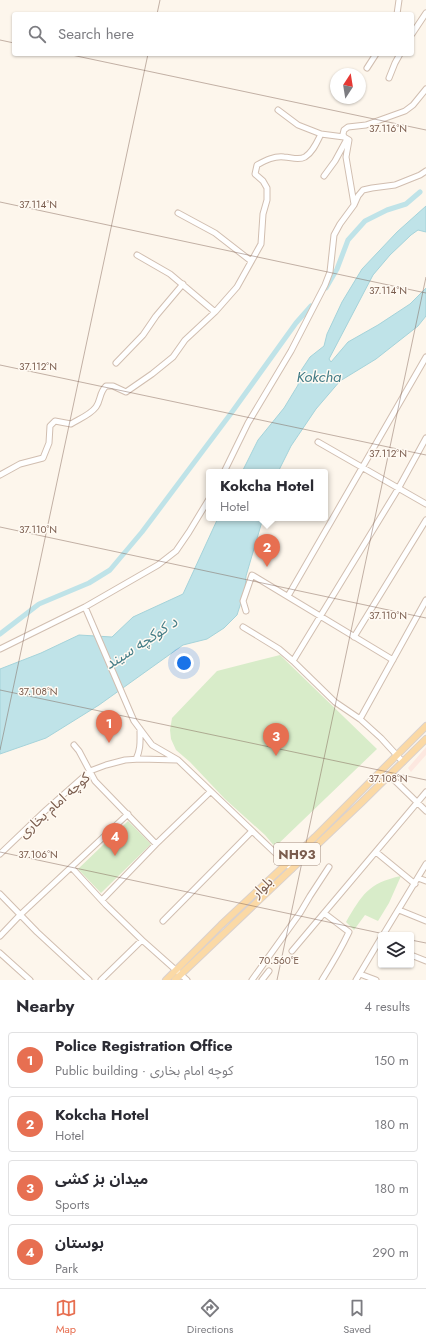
<!DOCTYPE html>
<meta charset="utf-8">
<style>
:root{--surface:#fff;--page:#f7f7f7;--text:#2b2b33;--muted:#7c7c81;--line:#e1e1e2;--accent:#e76f51}
body{margin:0;font-family:Jost,"Noto Sans Arabic",sans-serif;background:var(--page);color:var(--text)}
.controls{position:absolute;right:12px;bottom:12px;display:grid;overflow:hidden;border-radius:4px;box-shadow:0 1px 3px #0004}
.controls button{width:36px;height:36px;display:grid;place-items:center;padding:0;border:0;border-bottom:1px solid var(--line);background:var(--surface);color:var(--text);font:20px sans-serif}
.compass{position:absolute;left:330px;top:68px;width:36px;height:36px;border-radius:50%;background:var(--surface);box-shadow:0 1px 3px #0004;rotate:12deg}
.you{position:absolute;left:184px;top:663px;width:14px;height:14px;margin:-10px;border:3px solid #fff;border-radius:50%;background:#1a73e8;box-shadow:0 0 0 6px #1a73e833}
.badge{display:grid;place-items:center;width:26px;height:26px;border-radius:50%;background:var(--accent);color:#fff;font-size:13px;font-weight:700}
.pin{position:absolute;translate:-50% -33px;filter:drop-shadow(0 1px 2px #0008)}
.pin::after{content:'';position:absolute;top:21px;width:14px;height:12px;background:inherit;clip-path:polygon(0 0,100% 0,50% 100%)}
.popup{position:absolute;left:206px;top:469px;width:122px;height:52px;box-sizing:border-box;display:grid;place-content:center;border-radius:4px;background:var(--surface);filter:drop-shadow(0 1px 3px #0005);font-size:13px;white-space:nowrap;color:var(--muted)}
.popup b{font-size:15px;color:var(--text)}
.popup::after{content:'';position:absolute;left:50%;top:100%;margin-left:-8px;border:8px solid transparent;border-top-color:var(--surface)}
.list{margin:0;padding:0;list-style:none}
h2{display:flex;justify-content:space-between;align-items:center;height:52px;margin:0;padding:0 16px;font-size:17px}
h2 small{font-size:13px;font-weight:400;color:var(--muted)}
.list li{display:grid;grid-template-columns:26px 1fr auto;gap:12px;align-items:center;box-sizing:border-box;height:56px;margin:0 8px 8px;padding:0 8px;border:1px solid var(--line);border-radius:4px}
.list b{display:block;font-size:15px;white-space:nowrap}
.list p{margin:0;font-size:13px;white-space:nowrap;color:var(--muted)}
.list em{font-size:13px;font-style:normal;color:var(--muted)}
.icon{flex:none;width:22px;height:22px;fill:none;stroke:currentColor;stroke-width:2;stroke-linecap:round;stroke-linejoin:round}
.map{position:relative;flex:none;width:426px;height:980px;overflow:hidden}
.search{position:absolute;background:var(--surface);box-shadow:0 1px 3px #0004;left:12px;right:12px;top:12px;height:44px;display:flex;align-items:center;gap:10px;box-sizing:border-box;padding:0 14px;border-radius:4px;color:var(--muted);font-size:15px}
.sheet{height:308px;background:var(--surface)}
nav{display:flex;justify-content:space-around;align-items:center;box-sizing:border-box;height:56px;border-top:1px solid var(--line);background:var(--surface);font-size:11px;color:var(--muted)}
nav a{display:grid;justify-items:center;gap:2px}
nav .on{color:var(--accent)}
.map>svg:first-child{display:block}
</style>
<div class="map">
<svg width="426" height="980" viewBox="0 0 426 980">
<rect width="100%" height="100%" fill="#fdf6ec"/>
<!-- commercial -->
<path fill="#fde8e0" d="M426,747V755L411,772L408,768Z"/>
<!-- green -->
<path fill="#d8ecc9" d="M280,655L377,749L275,847L265,835L225,799L190,762L176,750L171,739L170,730L172,718L217,671Z
M128,821L151,844L101,893L78,869Z
M401,876L389,903L378,921L365,915L354,930L346,922C362,895 368,883 401,876Z"/>
<!-- water -->
<path fill="#bfe3e8" stroke="#a5d3da" d="M426,206V232L418,230L411,235L390,255L373,275L329,359L331,362L348,342L378,325L410,304L426,288V316L418,326L376,359L340,381L316,409L291,446L278,472H242L258,440L284,408L298,385L300,372L310,357L324,346L327,334L342,302L362,269L397,232Z
M218,518H263L246,576L245,590L237,615L224,628L207,639L183,645L99,705L46,738L0,754V669L41,653L79,635L112,637L133,617L183,594Z"/>
<g fill="none" stroke-linecap="round" stroke-linejoin="round">
<!-- canal -->
<path stroke="#bfe3e8" stroke-width="5" d="M326,288L337,269L348,240L365,221L387,210L406,204L420,192
M0,634L39,604L89,583L110,570L142,532L232,412L296,323L311,306"/>
<defs>
<path id="minor" d="M397,14L399,0
M412,34L426,13
M367,68L376,54
M389,78L395,63L400,54
M278,110L298,125L321,134
M324,176L335,161L347,139
M354,204L346,157L349,140L344,137L343,134L344,130L348,127L366,125L405,111L413,105L426,89
M178,213L215,233L251,261
M137,255L170,274L215,312
M116,363L143,335L156,316L183,284
M318,442L426,504
M224,472L248,423L291,351L325,285L330,272L334,235L340,224L354,205L358,196L363,190L372,188L395,185L420,175L426,171
M0,475L20,464L43,458L49,443L50,426L55,421L71,424C79,419 90,415 96,407C101,400 99,393 106,386H113L126,392L152,374L173,357L185,340L215,312L237,287L261,244L263,214L267,200V188L263,181L255,174L257,165C266,160 274,156 284,157C291,157 298,161 305,157C313,152 317,142 321,134L344,137
M288,596L426,357
M85,607L134,721L152,745L178,760L292,869
M246,611L243,601L252,575L393,660
M243,627L279,649L293,661L335,702L360,719L381,738L403,762
M354,637L426,520
M0,649L85,607L158,565L176,551L189,532L209,499
M293,661L398,489L426,438
M360,719L426,600
M74,745L79,751L95,781L156,844
M136,759C141,749 140,741 140,729
M389,775L426,811
M376,852L415,884
M0,854L46,810L90,771L106,765L125,760L140,759L177,760
M72,868L106,905L142,940
M418,878L426,881
M0,894L37,932L89,980
M102,900L156,844L210,792
M399,910L426,921
M163,921L252,831
M383,935L426,864
M0,936L20,915L128,814
M292,951L426,792
M0,953L30,980
M411,955L426,961
M360,974L376,980
M101,980L142,940L187,980
M252,980L300,913L310,896L329,867
M262,980L269,971
M322,980C332,964 341,949 349,932L324,913
M356,980L381,938"/>
<path id="major" d="M166,980L221,925L315,837L426,726
M175,980L362,802L426,739"/>
</defs>
<!-- minor casing -->
<use href="#minor" stroke="#d1beb0" stroke-width="7"/>
<!-- major casing -->
<use href="#major" stroke="#dad1cd" stroke-width="8"/>
<!-- minor -->
<use href="#minor" stroke="#fff" stroke-width="5"/>
<!-- major -->
<use href="#major" stroke="#fbd9a5" stroke-width="6"/>
</g>
<!-- ticks -->
<path fill="none" stroke="#7a5c4d" stroke-width="1" stroke-opacity="0.45" d="M157,14L160,0M0,40L14,43M67,54L426,130M0,202L426,293M0,365L426,455M0,527L426,618M0,690L426,780M0,750L148,54M0,852L389,935M411,940L426,943M277,980L426,277"/>
<g text-anchor="middle" dominant-baseline="central" stroke-width="3" stroke-linejoin="round" paint-order="stroke">
<!-- shield labels -->
<rect fill="#fffaf3" stroke="#a28b7f" stroke-width="1" x="274" y="843" width="46" height="22" rx="3"/>
<g font-size="13" font-weight="bold" fill="#7a5c4d">
<text x="297" y="854">NH93</text>
</g>
<!-- street labels -->
<g font-size="14" fill="#7a5c4d" stroke="#fffaf3">
<text transform="translate(54 805) rotate(-42)">کوچه امام بخاری</text>
<text transform="translate(262 887) rotate(-44)">بلوار</text>
</g>
<!-- water labels -->
<g font-size="15" font-style="italic" fill="#437c86" stroke="#fffaf3">
<text x="319" y="377">Kokcha</text>
<text transform="translate(141 643) rotate(-33)">د کوکچه سیند</text>
</g>
</g>
<g font-size="10" text-anchor="middle" fill="#7a5c4d" stroke="#fffaf3" stroke-width="3" stroke-linejoin="round" paint-order="stroke">
<text x="388" y="132">37.116°N</text>
<text x="38" y="208">37.114°N</text>
<text x="388" y="294">37.114°N</text>
<text x="38" y="370">37.112°N</text>
<text x="388" y="457">37.112°N</text>
<text x="38" y="533">37.110°N</text>
<text x="388" y="619">37.110°N</text>
<text x="38" y="695">37.108°N</text>
<text x="388" y="782">37.108°N</text>
<text x="38" y="858">37.106°N</text>
<text x="279" y="964">70.560°E</text>
</g>
</svg>
<div class="controls">
<button><svg class="icon" aria-label="layers" viewBox="0 0 24 24"><path d="M12 4l9 5-9 5-9-5zM3 14l9 5 9-5"/></svg></button>
</div>
<svg class="compass" viewBox="-18 -18 36 36"><path d="M0-13l5 13h-10z" fill="#e53935"/><path d="M0 13l5-13h-10z" fill="#7c7c81"/></svg>
<div class="you"></div>
<div class="pin badge" style="left:109px;top:743px">1</div>
<div class="pin badge" style="left:267px;top:567px">2</div>
<div class="popup"><b>Kokcha Hotel</b>Hotel</div>
<div class="pin badge" style="left:276px;top:756px">3</div>
<div class="pin badge" style="left:115px;top:856px">4</div>
<div class="search"><svg class="icon" aria-label="search" viewBox="0 0 24 24"><circle cx="10" cy="10" r="6"/><path d="M15 15l6 6"/></svg>Search here</div>
</div>
<section class="sheet">
<h2>Nearby<small>4 results</small></h2>
<ul class="list">
<li><span class="badge">1</span><div><b>Police Registration Office</b><p>Public building · کوچه امام بخاری</p></div><em>150 m</em></li>
<li><span class="badge">2</span><div><b>Kokcha Hotel</b><p>Hotel</p></div><em>180 m</em></li>
<li><span class="badge">3</span><div><b>میدان بز کشی</b><p>Sports</p></div><em>180 m</em></li>
<li><span class="badge">4</span><div><b>بوستان</b><p>Park</p></div><em>290 m</em></li>
</ul>
</section>
<nav>
<a class="on"><svg class="icon" aria-label="map" viewBox="0 0 24 24"><path d="M3 6l6-2 6 2 6-2v14l-6 2-6-2-6 2zM9 4v14M15 6v14"/></svg>Map</a>
<a><svg class="icon" aria-label="directions" viewBox="0 0 24 24"><path d="M12 3l9 9-9 9-9-9zM9 14v-3h6M13 9l2 2-2 2"/></svg>Directions</a>
<a><svg class="icon" aria-label="saved" viewBox="0 0 24 24"><path d="M7 4h10v16l-5-4-5 4z"/></svg>Saved</a>
</nav>
